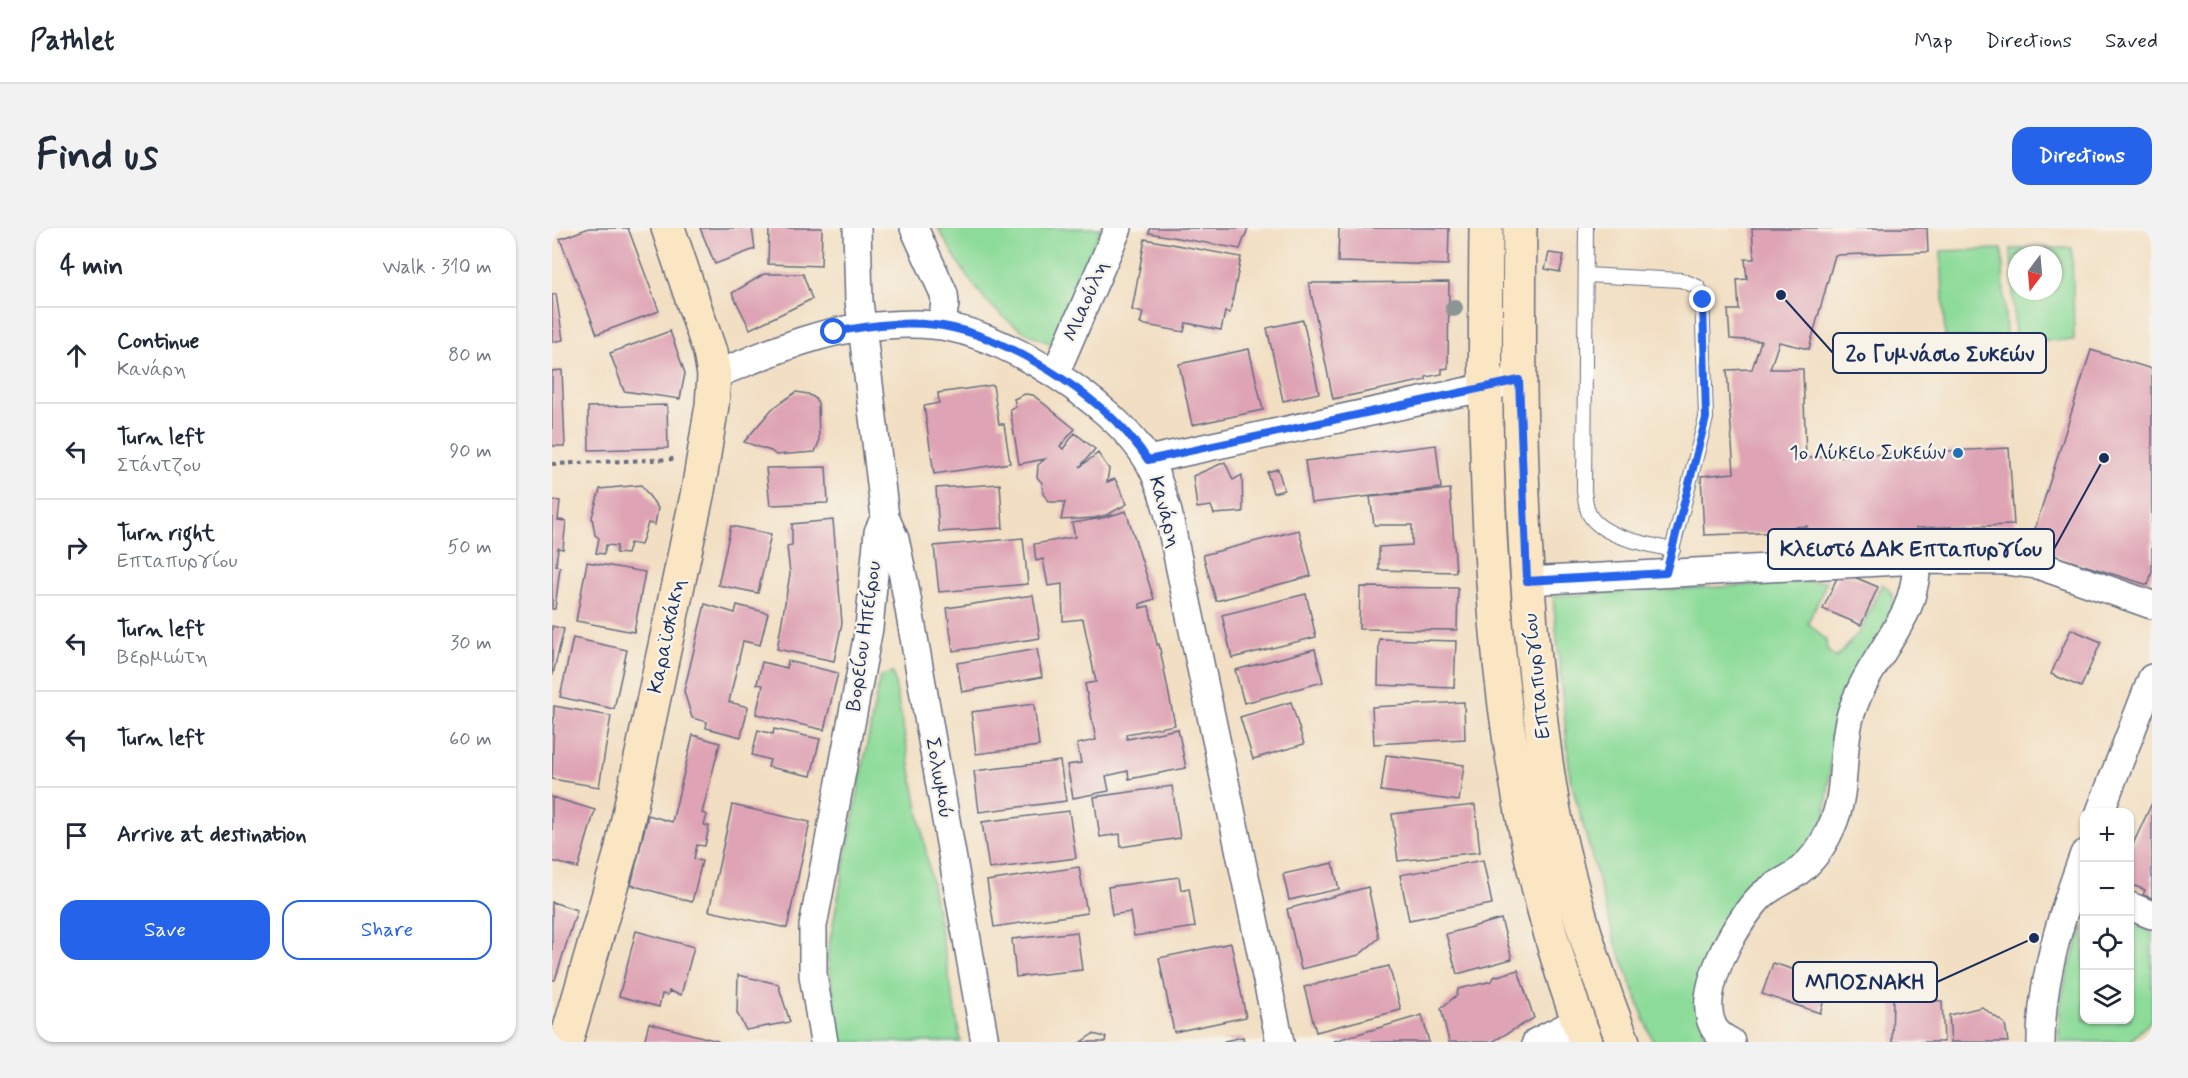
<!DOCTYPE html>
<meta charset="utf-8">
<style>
:root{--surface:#fff;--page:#f2f2f3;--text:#1f2937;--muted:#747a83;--line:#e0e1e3;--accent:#2563eb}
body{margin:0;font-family:Mynerve,sans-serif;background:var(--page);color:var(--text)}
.controls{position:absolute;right:18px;bottom:18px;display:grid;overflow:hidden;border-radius:12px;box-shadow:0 2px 4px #0004}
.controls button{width:54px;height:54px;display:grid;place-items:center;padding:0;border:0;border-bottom:2px solid var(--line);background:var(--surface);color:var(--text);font:30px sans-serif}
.compass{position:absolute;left:1456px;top:18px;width:54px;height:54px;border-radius:50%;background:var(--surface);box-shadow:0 2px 4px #0004;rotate:196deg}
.stop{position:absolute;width:18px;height:18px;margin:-14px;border:4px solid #2563eb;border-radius:50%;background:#fff}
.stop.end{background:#2563eb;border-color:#fff;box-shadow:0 2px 6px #0008}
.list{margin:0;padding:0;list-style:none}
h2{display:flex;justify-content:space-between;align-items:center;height:78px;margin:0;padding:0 24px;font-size:26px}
h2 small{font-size:20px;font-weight:400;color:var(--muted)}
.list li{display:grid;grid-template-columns:39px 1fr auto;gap:18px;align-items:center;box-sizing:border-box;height:96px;padding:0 24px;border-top:2px solid var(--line)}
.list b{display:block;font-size:22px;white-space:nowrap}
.list p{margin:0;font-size:20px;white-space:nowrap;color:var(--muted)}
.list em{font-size:20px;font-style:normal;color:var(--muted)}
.actions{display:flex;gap:12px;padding:18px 24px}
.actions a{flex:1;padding:14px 0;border:2px solid var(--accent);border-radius:18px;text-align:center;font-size:21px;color:var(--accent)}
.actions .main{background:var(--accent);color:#fff}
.icon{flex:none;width:33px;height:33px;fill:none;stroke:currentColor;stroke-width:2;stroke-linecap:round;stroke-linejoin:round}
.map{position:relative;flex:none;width:1600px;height:814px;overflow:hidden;border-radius:18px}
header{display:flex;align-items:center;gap:36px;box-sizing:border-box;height:84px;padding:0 30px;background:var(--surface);border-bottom:2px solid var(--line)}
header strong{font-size:28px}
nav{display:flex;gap:33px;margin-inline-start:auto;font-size:21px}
.intro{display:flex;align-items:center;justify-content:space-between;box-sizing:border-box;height:144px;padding:0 36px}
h1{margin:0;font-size:42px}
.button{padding:15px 27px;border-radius:18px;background:var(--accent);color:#fff;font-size:21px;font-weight:700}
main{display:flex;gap:36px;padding:0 36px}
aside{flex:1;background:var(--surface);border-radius:18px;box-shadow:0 2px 4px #0004}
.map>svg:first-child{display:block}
</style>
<header>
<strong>Pathlet</strong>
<nav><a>Map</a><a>Directions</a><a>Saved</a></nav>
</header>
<div class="intro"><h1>Find us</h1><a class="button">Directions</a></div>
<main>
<aside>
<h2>4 min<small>Walk · 310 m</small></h2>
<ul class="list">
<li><svg class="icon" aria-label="ahead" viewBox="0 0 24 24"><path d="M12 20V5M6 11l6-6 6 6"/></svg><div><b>Continue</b><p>Κανάρη</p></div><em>80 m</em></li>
<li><svg class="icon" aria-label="left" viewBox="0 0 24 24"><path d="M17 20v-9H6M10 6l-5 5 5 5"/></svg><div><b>Turn left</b><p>Στάντζου</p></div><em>90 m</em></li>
<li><svg class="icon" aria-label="right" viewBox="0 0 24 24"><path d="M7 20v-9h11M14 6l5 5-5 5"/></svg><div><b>Turn right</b><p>Επταπυργίου</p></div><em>50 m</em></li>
<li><svg class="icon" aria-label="left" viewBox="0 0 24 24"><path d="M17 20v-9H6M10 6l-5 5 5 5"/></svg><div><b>Turn left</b><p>Βερμιώτη</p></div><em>30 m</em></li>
<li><svg class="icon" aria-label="left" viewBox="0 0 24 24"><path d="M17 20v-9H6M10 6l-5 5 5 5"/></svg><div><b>Turn left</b></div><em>60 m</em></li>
<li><svg class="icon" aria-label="arrive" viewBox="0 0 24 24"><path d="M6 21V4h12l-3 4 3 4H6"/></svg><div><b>Arrive at destination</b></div></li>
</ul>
<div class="actions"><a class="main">Save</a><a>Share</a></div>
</aside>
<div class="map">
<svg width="1600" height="814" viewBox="0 0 1600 814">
<rect width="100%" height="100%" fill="#f7f3e8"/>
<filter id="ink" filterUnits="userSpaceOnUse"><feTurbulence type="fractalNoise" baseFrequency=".0167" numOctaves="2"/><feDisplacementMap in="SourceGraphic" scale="12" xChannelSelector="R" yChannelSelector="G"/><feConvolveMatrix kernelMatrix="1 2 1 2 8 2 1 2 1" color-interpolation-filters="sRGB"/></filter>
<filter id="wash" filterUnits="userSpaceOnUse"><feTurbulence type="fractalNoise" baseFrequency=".008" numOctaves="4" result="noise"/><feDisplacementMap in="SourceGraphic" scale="24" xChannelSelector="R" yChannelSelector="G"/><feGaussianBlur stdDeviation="1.35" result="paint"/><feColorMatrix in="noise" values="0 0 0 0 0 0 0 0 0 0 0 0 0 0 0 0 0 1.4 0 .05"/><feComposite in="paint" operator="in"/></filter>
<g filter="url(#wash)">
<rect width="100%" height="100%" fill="#f2dfc3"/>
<!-- green -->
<path fill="#8cdb99" stroke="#54857c" stroke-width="1.5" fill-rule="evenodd" d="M386,0H549L502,117C491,112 478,108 468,101C429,77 408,38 386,0Z
M1520,20L1522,112H1463L1459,21ZM1465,27H1501V63H1465Z
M1450,21L1454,109L1393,110L1389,23Z
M1275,353L1256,395L1274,412L1275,422L1284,430L1309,402L1330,356C1340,363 1344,369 1340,381L1279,530L1273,593L1248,626L1215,650L1148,790L1155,814H1101L1062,710L1018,549L1001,368Z
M341,445L409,814H289L275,728L328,448Z
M1578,695L1600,704V792L1577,814H1507C1504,772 1518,735 1532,697V792H1578Z"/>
<g id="blocks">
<!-- building -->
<path fill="#dea3b4" d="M37,0H76L107,83L45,106L8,11Z
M148,0H200L203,21L163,36Z
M217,0H270L269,38L216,36Z
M598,0H696L688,21L597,5Z
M787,0H897L896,37L786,34Z
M1200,0H1375L1376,24L1283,27L1257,121L1227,114L1218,141H1251L1254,230L1457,220L1462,297L1364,300V306L1255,311V298L1240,299V304L1152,307L1149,248L1182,245L1175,142L1200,141L1209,113L1178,111L1176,82H1187L1185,52L1195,51L1193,31H1202Z
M593,11L689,29L678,85L673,84L669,102L634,95L632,104L588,96L591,85L580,82Z
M997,25L1012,27L1008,44L993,41Z
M212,46H251L260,71L198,101L180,65Z
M897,54L896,140L890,141V146L874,149V152L781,171L757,55Z
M4,66L11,112L0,114V67Z
M751,92L767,165L731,173L715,100Z
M118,103L133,145L128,171L72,163L58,125Z
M697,121L711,182L640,197L627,136Z
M1539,122L1600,141V344L1596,357L1477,320Z
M10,142L13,218H0V143Z
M441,157L447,196H452L458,235L382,246L372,178L387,175L386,165Z
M244,164L256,166L263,170L266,175L267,214L263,224L224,227L219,223L192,214L220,181Z
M473,166L481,167L523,201L508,218L511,221L523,205L543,221L528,239L546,225L557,241L555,254L563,251L575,276L555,287L543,290L509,292L513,274H498L491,266L490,255L485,249L486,237L493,231L467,236L458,181L464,178L462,171Z
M115,177L116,220L37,222L36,179Z
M884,217L889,260L759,275L753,233Z
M673,234L681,252L690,247L691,284L662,286L659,278L645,280L641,248Z
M274,239L276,275L218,277L214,240Z
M726,241L732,262L721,265L715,244Z
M448,256L451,300L387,304L384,260Z
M89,257L106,280L103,297L96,295L89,317L78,315L75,326L64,325L65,318L54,317L52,326L44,325L47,310L43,307L40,289L48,261Z
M898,261L904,344L827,342V319L860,317V297H822L818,269Z
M0,272L8,273L6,292L14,293L11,321L6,320L4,338L8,339L3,381H0Z
M574,283L602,371L588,376V380L597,378L605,417L607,416L623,497L574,506L575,511L626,501L634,540L577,551L576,543L554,548L557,563L521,570L515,537L529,535L525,516L544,512L533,456L544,454L531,391L511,393L510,356L496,358L491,331L484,333L482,316L523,309L520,295L551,290Z
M281,292L290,395L282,433L225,421L238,346L235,318L240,317V296Z
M179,298L219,306L206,365L166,357Z
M747,302L759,348L664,373L651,327Z
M471,310L476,356L387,364L382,318Z
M35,334L93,344L82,404L24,393Z
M1288,343L1326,359L1309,397L1271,381Z
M808,359L906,360L905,402L807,401Z
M754,366L764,409L680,430L670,387Z
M481,367L488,410L401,423L395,380Z
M153,376L183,385L185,377L216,385L208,417L191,413L177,474L196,479L189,509L154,500L155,494L140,490L132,463Z
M0,398L12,401L1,446H0Z
M1519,401L1549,414L1529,459L1499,446Z
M21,410L75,422L62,481L8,469Z
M827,411L904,413L902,460L826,457Z
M485,421L490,449L410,464L405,435Z
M763,421L771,454L692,475L683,442Z
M236,433L286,445L272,502L204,486L211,457L205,456L210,434L235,440Z
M739,474L752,516L701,531L688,489Z
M912,474L913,511L822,516L820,479Z
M482,476L487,518L424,526L419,484Z
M2,478L59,488L47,559L0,551Z
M222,501L268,511L259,548L216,539L218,532L200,527L206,502L221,506Z
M141,507L168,515L150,585L155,587L152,597L157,598L153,618L145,617L142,631L150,633L140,674L79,657L96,587L120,594Z
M834,527L912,537L907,573L829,563Z
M508,533L514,573L427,584L422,543Z
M620,558L628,610L569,619L568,606L548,609L542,569Z
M0,569L43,582L26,640L0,633Z
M1600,575V670L1591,667L1593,662L1578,656V614L1581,616Z
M180,577L258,594L235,700L157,683Z
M923,577L928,624L846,633L840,586Z
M517,583L524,630L437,641L430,594Z
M931,632L940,676L857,692L848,647Z
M781,635L787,661L737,672L731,646Z
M527,639L535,685L442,699L435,653Z
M627,649L629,662L637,660L643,699L582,708L578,684L560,687L556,659Z
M816,659L827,710L807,727L749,741L735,681Z
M0,674L25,682L3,752H0Z
M949,691L960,731L905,746L894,706Z
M84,703L142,719L129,767L117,763L116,767L110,766L107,779L67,768Z
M525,704L530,742L464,749L460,711Z
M679,715L694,789L622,804L607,730Z
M1221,735L1284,755L1281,767L1274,765L1268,785L1210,766Z
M837,738L849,782L764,804L752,759Z
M966,742L982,790L940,814H897L889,780L905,767L906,761L940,753L942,749Z
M186,747L226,756L238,794L194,802L185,785Z
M1346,747L1365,750L1369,772L1390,773L1392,814H1340L1341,768L1347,769Z
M1430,779L1453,796L1456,814H1399L1397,787Z
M870,787L877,814H782V813Z
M97,795L166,813V814H92Z
M541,806L554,809L553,814H529Z
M691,809L692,814H672V813Z"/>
</g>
</g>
<g filter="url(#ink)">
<use href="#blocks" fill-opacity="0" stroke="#666d81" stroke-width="1.5"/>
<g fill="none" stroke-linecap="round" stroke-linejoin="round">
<defs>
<path id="lane" d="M1034,0L1032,263C1033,271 1034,279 1037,286C1050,310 1097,316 1121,322
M1034,47L1129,52L1146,59L1150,66L1154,190L1114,345"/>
<path id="street" d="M362,0L392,66L393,76L389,98
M503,146L566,0
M162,147C211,128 261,104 313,99C342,96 372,94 400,100C460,112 557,174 591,225C604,243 610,263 616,284L728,814
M596,232L967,152
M333,289L343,311L352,353L433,814
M975,353L1366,332L1455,333L1486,337L1600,377
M1548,584L1600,450
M1578,678L1600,687
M272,814L261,747V698L317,400L326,304L333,289L307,73L305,0
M984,814L1026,793
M1179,814C1172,810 1166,807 1162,800C1142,765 1184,694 1208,669C1219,658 1234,653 1246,644C1260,633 1272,616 1279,600C1296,565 1288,526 1298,489C1309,450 1335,421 1353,385C1361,369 1364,350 1366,332
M1489,814C1489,749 1510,686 1532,626"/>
<path id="secondary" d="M934,0C931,274 935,555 1034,814
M968,0C966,144 968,287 982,431C988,485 993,539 1004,593C1020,669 1043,742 1071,814
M14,814L69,624L146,263L160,177L162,147L158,124L116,0"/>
</defs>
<!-- lane casing -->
<use href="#lane" stroke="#666d81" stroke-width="16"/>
<!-- street casing -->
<use href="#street" stroke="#666d81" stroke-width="30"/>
<!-- secondary casing -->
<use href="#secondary" stroke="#666d81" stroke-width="36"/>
<!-- path -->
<path stroke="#666d81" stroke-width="4" stroke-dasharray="4.5 4.5" stroke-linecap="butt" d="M0,236L122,231"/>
<!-- lane -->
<use href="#lane" stroke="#fff" stroke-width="14"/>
<!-- street -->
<use href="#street" stroke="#fff" stroke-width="27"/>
<!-- secondary -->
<use href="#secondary" stroke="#fbe6c4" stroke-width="33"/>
</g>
<!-- trees -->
<circle fill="#8b9694" cx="902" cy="80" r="9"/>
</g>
<g fill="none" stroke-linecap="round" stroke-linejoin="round" filter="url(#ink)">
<!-- route -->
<path stroke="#2563eb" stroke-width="8" d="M282,104C320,97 362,91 401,100C466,114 559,175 596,232L967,152L975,353L1114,345L1154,190L1151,72"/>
</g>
<!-- markers -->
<circle fill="#1f6fb2" stroke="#f7f3e8" stroke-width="2" cx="1406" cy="225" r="6"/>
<g text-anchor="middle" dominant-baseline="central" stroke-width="5" stroke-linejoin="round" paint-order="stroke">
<!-- street labels -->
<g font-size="21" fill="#1b2f5e" stroke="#f7f3e8">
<text transform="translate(534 73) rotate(-67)">Μιαούλη</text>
<text transform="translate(613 284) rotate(74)">Κανάρη</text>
<text transform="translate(115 408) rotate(-78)">Καραϊσκάκη</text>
<text transform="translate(312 408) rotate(-82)">Βορείου Ηπείρου</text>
<text transform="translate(985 448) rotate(-96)">Επταπυργίου</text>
<text transform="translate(387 550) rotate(80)">Σολωμού</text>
</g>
<!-- poi labels -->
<g font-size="21" fill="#1b2f5e" stroke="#f7f3e8" text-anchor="end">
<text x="1394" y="225">1ο Λύκειο Συκεών</text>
</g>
</g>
<!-- callouts -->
<path fill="none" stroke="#1b2f5e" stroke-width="2" d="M1229 67L1281 125M1552 230L1502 321M1482 710L1385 754"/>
<g fill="#1b2f5e" stroke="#f7f3e8" stroke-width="2">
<circle cx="1229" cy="67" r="6"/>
<circle cx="1552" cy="230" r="6"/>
<circle cx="1482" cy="710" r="6"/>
</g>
<g fill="#f7f3e8" stroke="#1b2f5e" stroke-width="2">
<rect x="1281" y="105" width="213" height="40" rx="6"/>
<rect x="1216" y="301" width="286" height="40" rx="6"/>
<rect x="1241" y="734" width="144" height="40" rx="6"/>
</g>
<g font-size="22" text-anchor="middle" font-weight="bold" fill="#1b2f5e">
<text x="1388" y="133">2ο Γυμνάσιο Συκεών</text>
<text x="1359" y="328">Κλειστό ΔΑΚ Επταπυργίου</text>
<text x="1313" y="761">ΜΠΟΣΝΑΚΗ</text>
</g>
</svg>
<div class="controls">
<button>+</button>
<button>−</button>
<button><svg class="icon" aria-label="locate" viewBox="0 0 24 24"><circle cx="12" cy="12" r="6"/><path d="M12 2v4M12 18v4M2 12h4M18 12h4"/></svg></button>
<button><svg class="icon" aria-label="layers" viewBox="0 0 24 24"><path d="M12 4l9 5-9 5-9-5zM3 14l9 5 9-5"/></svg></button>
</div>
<svg class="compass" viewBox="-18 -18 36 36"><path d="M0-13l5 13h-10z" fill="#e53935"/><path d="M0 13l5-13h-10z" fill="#747a83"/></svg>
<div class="stop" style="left:282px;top:104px"></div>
<div class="stop end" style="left:1151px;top:72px"></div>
</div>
</main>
